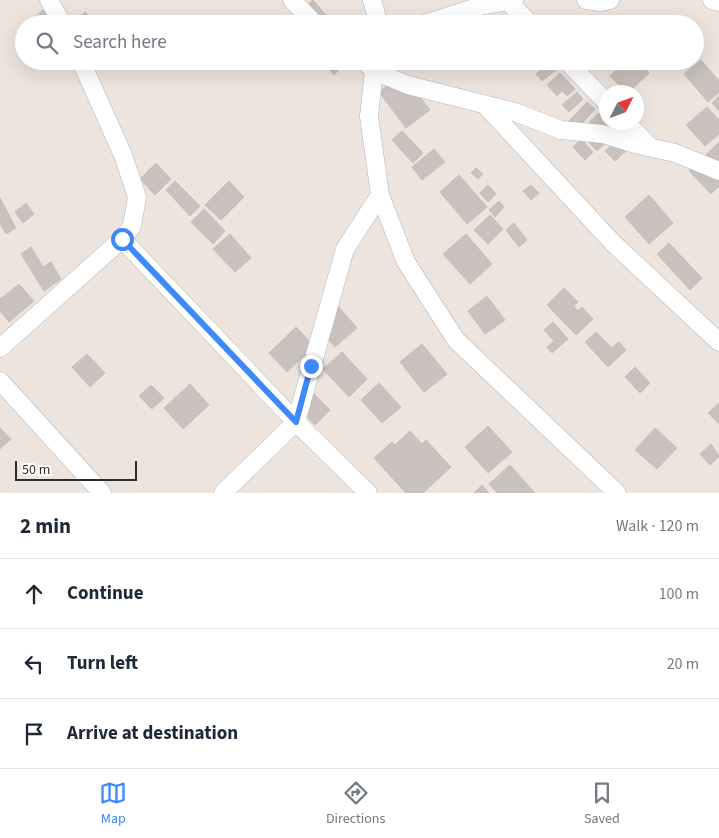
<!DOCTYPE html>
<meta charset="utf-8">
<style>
:root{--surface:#fff;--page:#f2f2f3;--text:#1f2937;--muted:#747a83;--line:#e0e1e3;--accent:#3d89fc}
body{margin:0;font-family:"Source Sans 3",sans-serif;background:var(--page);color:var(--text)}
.compass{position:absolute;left:599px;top:85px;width:45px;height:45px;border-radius:50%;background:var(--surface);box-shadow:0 5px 20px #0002;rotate:48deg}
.scale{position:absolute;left:15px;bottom:12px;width:122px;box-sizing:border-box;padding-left:5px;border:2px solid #2c2c2c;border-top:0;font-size:14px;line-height:18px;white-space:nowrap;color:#2c2c2c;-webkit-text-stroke:4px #fff;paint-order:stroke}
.stop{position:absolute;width:15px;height:15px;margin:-11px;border:4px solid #3d89fc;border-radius:50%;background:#fff}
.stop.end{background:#3d89fc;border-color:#fff;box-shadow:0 1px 5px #0008}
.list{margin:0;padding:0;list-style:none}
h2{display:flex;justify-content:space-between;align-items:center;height:65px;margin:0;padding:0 20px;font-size:21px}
h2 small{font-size:16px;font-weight:400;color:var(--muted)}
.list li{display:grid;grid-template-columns:32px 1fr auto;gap:15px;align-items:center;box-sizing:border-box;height:70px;padding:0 20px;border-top:1px solid var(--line)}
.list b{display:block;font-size:19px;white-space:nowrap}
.list em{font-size:16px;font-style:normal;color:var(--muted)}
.icon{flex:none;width:28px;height:28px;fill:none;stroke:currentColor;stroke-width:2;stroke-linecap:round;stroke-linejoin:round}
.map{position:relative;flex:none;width:719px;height:493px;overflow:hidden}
.search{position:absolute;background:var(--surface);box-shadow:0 5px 20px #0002;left:15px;right:15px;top:15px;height:55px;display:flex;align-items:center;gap:12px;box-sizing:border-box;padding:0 18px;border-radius:28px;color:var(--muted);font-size:19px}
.sheet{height:275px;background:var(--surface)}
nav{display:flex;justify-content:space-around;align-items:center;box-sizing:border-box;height:70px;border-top:1px solid var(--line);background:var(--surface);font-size:14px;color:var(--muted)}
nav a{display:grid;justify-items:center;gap:2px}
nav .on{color:var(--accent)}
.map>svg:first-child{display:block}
</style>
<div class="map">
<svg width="719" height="493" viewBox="0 0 719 493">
<rect width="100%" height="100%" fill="#eee4de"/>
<!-- building -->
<path fill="#c9c1be" stroke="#c9bfb8" d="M313,0L332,22L293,24L289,19Z
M50,3L59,24H40L34,18Z
M85,12L96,24H72Z
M701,60L719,81V92L708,102L684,74Z
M322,61H341L344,65L334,75Z
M531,61H548L556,70L542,81L536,74L540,71Z
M625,61H638L649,73L629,92H626L610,76Z
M560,73L575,89L567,96L562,91L557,96L547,85Z
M403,74L430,110L406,128L379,92Z
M577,92L583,99L569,112L562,105Z
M719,96V111L712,103Z
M587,102L595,109L577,129L569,121Z
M707,107L719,120V134L705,146L686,125Z
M599,113L617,132L597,151L579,132Z
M402,131L423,153L413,163L392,140Z
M619,138L629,148L615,161L605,151Z
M581,139L593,152L585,160L573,147Z
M719,142V186L711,194L689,171Z
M434,149L445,162L422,180L412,167Z
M156,163L171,179L155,195L140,179Z
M476,168L483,174L478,179L471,173Z
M459,175L487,207L467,224L440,192Z
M175,181L200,206L190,216L166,190Z
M229,181L244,197L221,220L205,205Z
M488,185L496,194L488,202L480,193Z
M531,185L539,193L531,200L523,191Z
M649,195L673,223L649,244L625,217Z
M0,198L16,228L6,234L0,224Z
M499,201L504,207L495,217L489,210Z
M26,203L34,214L23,223L15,212Z
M204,209L225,231L213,244L191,222Z
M490,215L503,229L488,244L474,230Z
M514,223L527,240L519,247L506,230Z
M230,234L251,258L235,272L213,249Z
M466,234L492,264L470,284L443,254Z
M669,243L702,278L690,290L657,254Z
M31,247L43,267L51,262L61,279L44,291L21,254Z
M19,284L34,301L9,322L0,311V299Z
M564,288L578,302L574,306L578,311L582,307L593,319L576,335L547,305Z
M487,296L505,320L485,334L468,311Z
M337,305L357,328L335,347L315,324Z
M553,322L568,339L552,353L547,347L554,341L544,330Z
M296,327L314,346L287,372L269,353Z
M596,332L612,348L619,342L626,350L608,367L585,342Z
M422,344L447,374L424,392L400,362Z
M342,352L367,379L349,397L323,369Z
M87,354L105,373L90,387L72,367Z
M635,367L650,383L640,393L625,377Z
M379,383L401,407L382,423L361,400Z
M190,384L209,405L183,429L164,408Z
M151,385L164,398L152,409L139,396Z
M314,394L330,410L315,425L299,408Z
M719,403V424L708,413Z
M488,426L512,452L488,473L465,447Z
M0,428L11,439L0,449Z
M655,428L677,448L657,469L635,450Z
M410,431L422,444L426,440L451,467L423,493H406L374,458L392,442L395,445Z
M711,444L719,456L710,465L700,454Z
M510,465L535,493H497L489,484Z
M482,485L489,493H474Z"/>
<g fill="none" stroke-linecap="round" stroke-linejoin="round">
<defs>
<path id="minor" d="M49,0L62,24
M292,0L315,24
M372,0L379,24
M507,0L530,24
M586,0L600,2L610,0
M712,0L719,2
M424,24L484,5L514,0
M364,61L374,71L408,85L515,112L561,130L603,134L635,144L675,153L719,171
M380,61L374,71L369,116L380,195L406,262L456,340L617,493
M567,61L606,102
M484,104L613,243L719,342
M626,122L650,147
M122,239L296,422L368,493
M0,348L122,239L132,226L137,197L123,155L81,61
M0,381L102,493
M223,493L296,422L345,249L380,195"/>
</defs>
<!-- minor casing -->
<use href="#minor" stroke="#afb4bc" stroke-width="19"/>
<!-- minor -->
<use href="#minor" stroke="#fff" stroke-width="18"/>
</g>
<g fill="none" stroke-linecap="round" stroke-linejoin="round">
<!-- route -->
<path stroke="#3d89fc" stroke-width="6" d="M122,239L296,422L311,366"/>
</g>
</svg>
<svg class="compass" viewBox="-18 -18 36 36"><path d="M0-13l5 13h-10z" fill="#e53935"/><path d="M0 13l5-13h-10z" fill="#747a83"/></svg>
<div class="scale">50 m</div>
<div class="stop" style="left:122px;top:239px"></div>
<div class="stop end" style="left:311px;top:366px"></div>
<div class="search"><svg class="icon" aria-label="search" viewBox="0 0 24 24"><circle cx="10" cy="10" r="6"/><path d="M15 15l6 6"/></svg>Search here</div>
</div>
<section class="sheet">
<h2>2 min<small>Walk · 120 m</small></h2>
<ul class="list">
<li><svg class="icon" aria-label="ahead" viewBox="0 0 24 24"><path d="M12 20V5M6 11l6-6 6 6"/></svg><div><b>Continue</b></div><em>100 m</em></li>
<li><svg class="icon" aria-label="left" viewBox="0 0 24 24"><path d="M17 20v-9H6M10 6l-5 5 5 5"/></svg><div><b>Turn left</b></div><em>20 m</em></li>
<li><svg class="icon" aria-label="arrive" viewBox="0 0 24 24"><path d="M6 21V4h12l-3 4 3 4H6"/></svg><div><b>Arrive at destination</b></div></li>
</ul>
</section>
<nav>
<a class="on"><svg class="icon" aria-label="map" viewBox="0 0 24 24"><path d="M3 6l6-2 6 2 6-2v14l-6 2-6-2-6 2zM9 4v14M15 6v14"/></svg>Map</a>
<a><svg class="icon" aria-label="directions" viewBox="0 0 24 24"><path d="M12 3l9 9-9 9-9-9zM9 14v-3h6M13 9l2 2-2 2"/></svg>Directions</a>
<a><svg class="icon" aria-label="saved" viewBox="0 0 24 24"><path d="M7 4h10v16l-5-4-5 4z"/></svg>Saved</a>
</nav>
